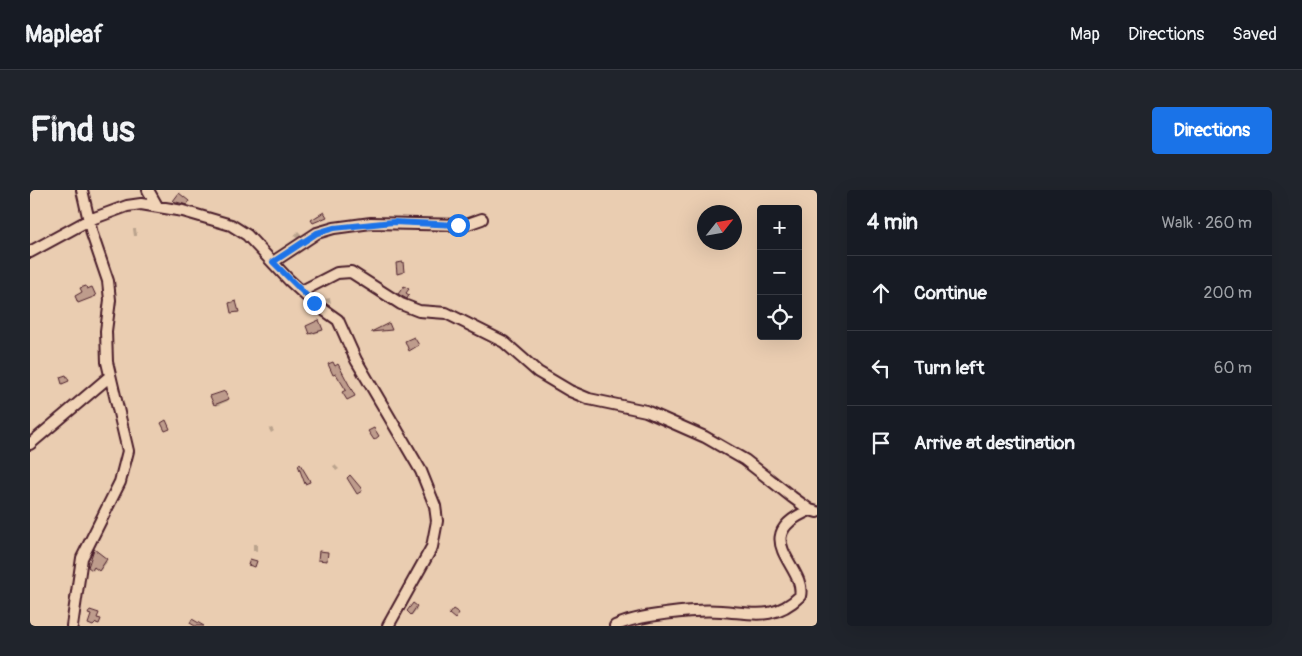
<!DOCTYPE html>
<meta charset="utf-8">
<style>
:root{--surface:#171b24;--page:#20242c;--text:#f1f3f6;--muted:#9ea1a6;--line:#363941;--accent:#1a73e8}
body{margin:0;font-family:Pangolin,sans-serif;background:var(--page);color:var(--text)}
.controls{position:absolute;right:15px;top:15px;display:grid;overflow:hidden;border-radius:5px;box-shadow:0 5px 20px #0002}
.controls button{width:45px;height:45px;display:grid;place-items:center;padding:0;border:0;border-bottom:1px solid var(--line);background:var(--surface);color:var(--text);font:25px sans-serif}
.compass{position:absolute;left:667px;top:15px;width:45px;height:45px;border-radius:50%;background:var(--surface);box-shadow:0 5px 20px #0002;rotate:59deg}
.stop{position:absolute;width:15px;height:15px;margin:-11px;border:4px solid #1a73e8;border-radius:50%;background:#fff}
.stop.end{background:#1a73e8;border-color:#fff;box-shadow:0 1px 5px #0008}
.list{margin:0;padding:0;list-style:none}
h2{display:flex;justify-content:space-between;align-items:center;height:65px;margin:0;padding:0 20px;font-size:21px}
h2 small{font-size:16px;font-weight:400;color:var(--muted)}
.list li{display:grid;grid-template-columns:32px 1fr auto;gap:15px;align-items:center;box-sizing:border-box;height:75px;padding:0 20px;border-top:1px solid var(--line)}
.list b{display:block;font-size:19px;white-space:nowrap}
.list em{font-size:16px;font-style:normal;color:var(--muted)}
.icon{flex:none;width:28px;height:28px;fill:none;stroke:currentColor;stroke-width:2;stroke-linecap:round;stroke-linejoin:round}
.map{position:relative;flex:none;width:787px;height:436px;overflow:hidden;border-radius:5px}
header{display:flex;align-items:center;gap:30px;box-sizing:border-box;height:70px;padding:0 25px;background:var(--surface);border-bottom:1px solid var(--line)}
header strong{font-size:24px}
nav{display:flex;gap:28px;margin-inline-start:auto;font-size:18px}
.intro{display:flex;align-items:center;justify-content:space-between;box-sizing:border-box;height:120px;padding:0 30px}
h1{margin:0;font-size:35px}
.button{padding:12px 22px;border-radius:5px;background:var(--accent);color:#fff;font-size:18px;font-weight:700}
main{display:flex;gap:30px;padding:0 30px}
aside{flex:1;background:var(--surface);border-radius:5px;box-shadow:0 5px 20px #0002}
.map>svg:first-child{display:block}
</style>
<header>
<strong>Mapleaf</strong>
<nav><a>Map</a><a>Directions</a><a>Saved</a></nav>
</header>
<div class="intro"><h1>Find us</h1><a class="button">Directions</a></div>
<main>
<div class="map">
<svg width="787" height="436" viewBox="0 0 787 436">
<rect width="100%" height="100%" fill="#eacdb1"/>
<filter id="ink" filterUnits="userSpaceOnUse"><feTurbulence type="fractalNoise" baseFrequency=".02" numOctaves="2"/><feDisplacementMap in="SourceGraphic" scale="10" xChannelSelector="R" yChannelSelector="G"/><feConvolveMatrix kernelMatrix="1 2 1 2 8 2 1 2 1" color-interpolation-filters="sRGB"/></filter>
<g filter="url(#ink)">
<!-- shadow -->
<path fill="#0003" d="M103,39H106L107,46H104Z
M268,41L273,46L268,49L264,46Z
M300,108L301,113H298L295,109Z
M288,132L292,141L281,145L277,137Z
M195,202L198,211L186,216L182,207Z
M242,238L244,241L241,243L239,239Z
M305,275L309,279L306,281L303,276Z
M223,354H227V361L223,360Z
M65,361L77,372L70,381L65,378L63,381L59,377Z
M383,415L387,419L382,425L379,423Z"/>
<!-- building -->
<path fill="#be9c8c" stroke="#4a1f2b" d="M149,3L159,11L157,15L143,11Z
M294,22L297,27L283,33L281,30Z
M373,72L374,82L367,84L366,73Z
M56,96L57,99L62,97L66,106L48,113L45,106L52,102L50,98Z
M374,96L379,99L376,103L379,105L377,109L368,104Z
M206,111L209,122L201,123L199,113Z
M289,130L293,140L279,144L276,136Z
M359,133L362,140L341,142Z
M384,147L389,155L379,161L375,151Z
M303,172L305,176L308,174L325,206L317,210L312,202L316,200L306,184L303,185L298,174Z
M36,185L39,191L32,194L30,187Z
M195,201L199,209L184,215L180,206Z
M136,230L140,239L135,241L131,233Z
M344,238L349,246L344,250L338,241Z
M270,274L279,289L280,292L275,294L268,275Z
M320,285L331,298L332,301L327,304L317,288Z
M64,359L77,369L69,381L64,377L62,380L58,377Z
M289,361L298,362L297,371L288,370Z
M220,369L227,371L225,377L218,375Z
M383,413L387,416L381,425L377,421Z
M423,419L429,423L425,429L419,424Z
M60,420L69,423L67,428L71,429L69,434L66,433L63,436L58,434L61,425L58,424Z
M162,429L174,436H165L160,433Z"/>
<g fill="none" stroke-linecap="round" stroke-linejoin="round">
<defs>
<path id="minor" d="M118,0L127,16
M0,62L59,30L97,16L111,14L153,21L201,35L217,45L259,90L284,113L308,130L326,170L391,281L405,316L407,331L402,357L358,436
M243,72L287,43L304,38L341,33L435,35L452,29
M272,101L307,83L321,82L371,114L389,121L416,123L474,152L508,182L540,201L559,209L616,221L675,247L715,270L762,307L780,320L787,322
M0,254L79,187
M42,436L52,368L90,292L98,261L77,172L76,141L80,110L78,91L62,44L52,0
M585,436C607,425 666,419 691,421C723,423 744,431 770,406C777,377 716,347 780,320"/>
</defs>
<!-- minor casing -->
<use href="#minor" stroke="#4a1f2b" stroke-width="14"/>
<!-- minor -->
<use href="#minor" stroke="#f1d4b7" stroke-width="10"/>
</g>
</g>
<g fill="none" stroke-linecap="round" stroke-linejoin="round" filter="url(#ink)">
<!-- route -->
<path stroke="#1a73e8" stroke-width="6" d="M284,113L243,72L287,43L304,38L363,32L428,35"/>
</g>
</svg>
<div class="controls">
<button>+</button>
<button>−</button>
<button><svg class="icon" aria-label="locate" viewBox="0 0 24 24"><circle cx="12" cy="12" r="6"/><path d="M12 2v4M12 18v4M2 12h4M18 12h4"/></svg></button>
</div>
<svg class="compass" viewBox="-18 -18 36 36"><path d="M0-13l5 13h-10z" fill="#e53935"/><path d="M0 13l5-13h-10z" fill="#9ea1a6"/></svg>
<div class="stop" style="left:428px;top:35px"></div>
<div class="stop end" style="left:284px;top:113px"></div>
</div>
<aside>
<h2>4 min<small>Walk · 260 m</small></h2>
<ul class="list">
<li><svg class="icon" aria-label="ahead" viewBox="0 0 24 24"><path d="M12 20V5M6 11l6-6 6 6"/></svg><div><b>Continue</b></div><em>200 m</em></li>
<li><svg class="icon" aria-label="left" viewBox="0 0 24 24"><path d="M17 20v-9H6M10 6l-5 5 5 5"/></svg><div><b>Turn left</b></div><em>60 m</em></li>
<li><svg class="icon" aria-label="arrive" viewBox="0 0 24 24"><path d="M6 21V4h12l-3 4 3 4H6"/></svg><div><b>Arrive at destination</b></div></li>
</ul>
</aside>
</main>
